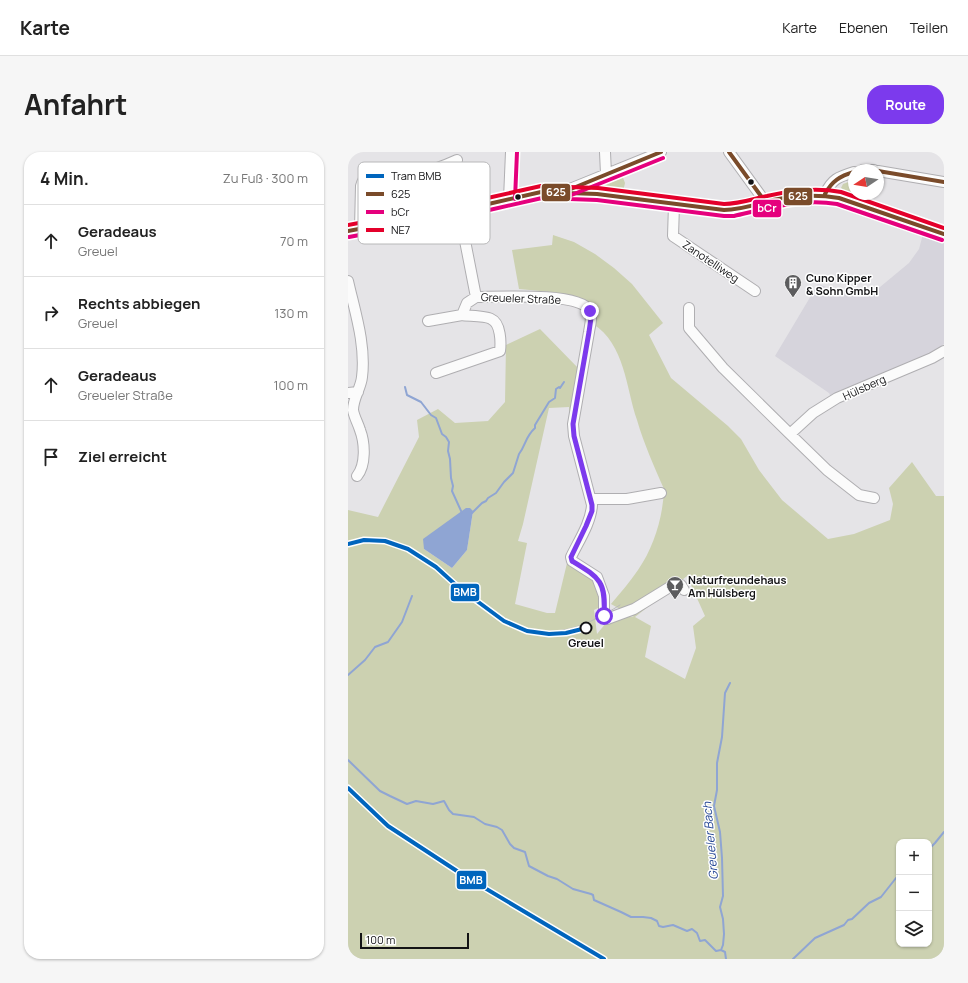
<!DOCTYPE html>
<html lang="de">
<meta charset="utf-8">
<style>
:root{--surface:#fff;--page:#f6f6f6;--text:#222;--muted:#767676;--line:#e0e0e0;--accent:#7c3aed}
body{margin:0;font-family:Manrope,sans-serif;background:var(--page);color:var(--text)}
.controls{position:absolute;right:12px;bottom:12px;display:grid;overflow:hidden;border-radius:8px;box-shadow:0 1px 3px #0004}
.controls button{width:36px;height:36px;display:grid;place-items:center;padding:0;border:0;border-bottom:1px solid var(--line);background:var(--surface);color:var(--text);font:20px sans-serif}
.compass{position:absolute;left:500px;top:12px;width:36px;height:36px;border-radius:50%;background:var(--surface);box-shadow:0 1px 3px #0004;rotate:258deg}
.scale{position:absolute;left:12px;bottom:10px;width:109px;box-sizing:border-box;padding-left:4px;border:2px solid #131315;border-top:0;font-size:11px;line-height:14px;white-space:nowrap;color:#131315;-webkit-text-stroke:3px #fff;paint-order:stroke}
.stop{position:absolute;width:12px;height:12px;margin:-9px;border:3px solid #7c3aed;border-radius:50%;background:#fff}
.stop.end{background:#7c3aed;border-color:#fff;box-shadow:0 1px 4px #0008}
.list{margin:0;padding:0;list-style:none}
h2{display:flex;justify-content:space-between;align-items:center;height:52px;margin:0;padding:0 16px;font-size:17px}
h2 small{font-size:13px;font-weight:400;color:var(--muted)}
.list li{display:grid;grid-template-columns:26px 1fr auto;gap:12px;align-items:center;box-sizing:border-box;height:72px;padding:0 16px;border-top:1px solid var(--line)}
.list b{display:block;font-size:15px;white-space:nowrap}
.list p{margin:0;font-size:13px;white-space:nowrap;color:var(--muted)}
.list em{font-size:13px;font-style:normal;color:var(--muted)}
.icon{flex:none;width:22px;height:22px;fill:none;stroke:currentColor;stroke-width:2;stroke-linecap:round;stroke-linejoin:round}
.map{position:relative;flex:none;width:596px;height:807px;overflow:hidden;border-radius:16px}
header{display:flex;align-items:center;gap:24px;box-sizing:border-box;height:56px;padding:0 20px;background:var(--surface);border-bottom:1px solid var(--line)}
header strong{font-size:19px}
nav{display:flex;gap:22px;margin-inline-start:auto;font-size:14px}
.intro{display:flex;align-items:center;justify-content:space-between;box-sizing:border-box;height:96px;padding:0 24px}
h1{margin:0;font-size:28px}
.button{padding:10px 18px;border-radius:16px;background:var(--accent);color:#fff;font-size:14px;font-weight:700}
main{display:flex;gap:24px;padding:0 24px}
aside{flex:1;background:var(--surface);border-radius:16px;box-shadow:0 1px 3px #0004}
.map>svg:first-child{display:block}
</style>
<header>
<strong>Karte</strong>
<nav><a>Karte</a><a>Ebenen</a><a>Teilen</a></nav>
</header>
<div class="intro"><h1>Anfahrt</h1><a class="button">Route</a></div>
<main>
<aside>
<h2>4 Min.<small>Zu Fuß · 300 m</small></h2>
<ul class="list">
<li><svg class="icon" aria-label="ahead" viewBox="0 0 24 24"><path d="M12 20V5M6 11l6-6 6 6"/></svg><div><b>Geradeaus</b><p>Greuel</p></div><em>70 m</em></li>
<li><svg class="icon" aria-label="right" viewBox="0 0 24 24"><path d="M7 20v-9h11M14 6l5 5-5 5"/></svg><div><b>Rechts abbiegen</b><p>Greuel</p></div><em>130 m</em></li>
<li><svg class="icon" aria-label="ahead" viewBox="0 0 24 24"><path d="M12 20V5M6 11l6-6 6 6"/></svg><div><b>Geradeaus</b><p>Greueler Straße</p></div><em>100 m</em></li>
<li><svg class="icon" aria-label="arrive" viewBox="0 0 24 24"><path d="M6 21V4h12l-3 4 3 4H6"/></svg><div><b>Ziel erreicht</b></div></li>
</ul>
</aside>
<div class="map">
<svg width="596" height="807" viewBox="0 0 596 807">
<rect width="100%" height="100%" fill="#e5e4e7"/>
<!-- built -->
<path fill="#d6d4dc" d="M575,82L596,89V192L587,199L484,247L481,241L427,204L470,132L487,138L526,140L561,111L571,97Z"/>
<!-- green -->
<path fill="#ccd1b1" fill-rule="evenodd" d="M274,23L277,31L275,40L244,36Z
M506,28V41L494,38L493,36L495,32Z
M205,83L226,90L247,102L266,116L284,132L315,171L301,183L323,226L380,274L393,287L411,318L434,348L480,387L506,382L542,368L545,352L541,336L564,310L588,344H596V807H0V358L30,365L71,285L69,268L90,257L107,271L140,269L157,250L158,193L192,177L231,217L222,272L221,255L201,256L175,372L170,389L179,391L167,452L199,461H207L220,407L247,428L254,454L246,458L249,482L258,471L279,464L286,465L263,452C272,441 282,430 290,418C306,395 315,365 316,337C306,314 296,292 289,268C278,236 277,192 245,172L249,156L203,140L171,137L164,98L204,93ZM125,359L119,398L104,416L76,397ZM339,424L357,464L345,474L348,496L337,527L297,505L303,474L287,465ZM551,690H581V792H551Z"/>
<!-- water -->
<path fill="#8fa5d3" d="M118,356H122L125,359L119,398L104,416L76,397L75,387Z"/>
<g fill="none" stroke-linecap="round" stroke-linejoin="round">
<!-- stream -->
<path stroke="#8fa5d3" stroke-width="2" d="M57,235L59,243L73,250L83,263L88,266L94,282L98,285L101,290L100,299L102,307L103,326L105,334L104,339L114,361
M124,361L134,351L138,349L140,346L148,341L156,330L165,321L171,302C178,293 177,285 187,276V273L201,250L207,246L208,237L211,235L212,236L216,230
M0,523L17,508L27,495L40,490L54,470L64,444
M0,608L32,639L42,644L59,652L68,649L85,652L96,649L101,658L105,662L126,665L137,672L149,675L154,678L162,692L166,696L177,700L181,714L200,724L209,727L225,737L243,742L245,743L246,748L273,760L283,765H295L303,766L309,769L311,774L315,775L325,773L339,779L344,777L349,781L352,789L357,788L368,799L373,798L377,800L378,807
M581,697L587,691L596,680
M373,798L375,793L376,782L375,767L372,755L375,744L374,706L372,680L366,654L369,638V611L374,585L377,541L382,531
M445,807L467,786L496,773L500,768L504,767L521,751L533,745L548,726L551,724"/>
<defs>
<path id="minor" d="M257,0L258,22
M381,0L418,51
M515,18H526
M530,19L596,30
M217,39L313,0
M477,42C484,27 490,25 506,20
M161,47L163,0
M326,53L325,84L407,139
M111,58L128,145C149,145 231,140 241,158C245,164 242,173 241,180L225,272L226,284L244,353C243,371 230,390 223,405L224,409L249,425L256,444V465L259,467L286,457L325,433H333L336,438
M12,76L13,34C20,8 54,21 74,20C87,18 98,13 109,8
M0,79L136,53L193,40L249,42L376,58H385C422,50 454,37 491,46L596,82
M0,129C7,160 18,193 14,225C13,236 5,246 5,258C6,265 10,271 12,278C17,291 18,313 9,324
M341,156V176L375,216L442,282L465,261L489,246L584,206L596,199
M80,169L114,163L119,151L128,145
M88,221L152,199C153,191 153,171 143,167C139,164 120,164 114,163
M0,241L10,240
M442,282L479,318L511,343L526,346
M243,347H279L313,341"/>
</defs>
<!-- minor casing -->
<use href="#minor" stroke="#afaeb1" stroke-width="12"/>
<!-- minor -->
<use href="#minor" stroke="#fbfbfb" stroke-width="10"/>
<!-- tram -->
<path stroke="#bababb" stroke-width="1" d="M135,453C145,459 154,466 164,471C205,489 237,475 272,453"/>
<defs>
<path id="bus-1" d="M381,0L418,51
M530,19L596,30
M218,39L313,0
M477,42C484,29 492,24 506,20
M0,79L136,53L193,40L249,42L376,58C393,58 409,52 425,48C448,43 468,42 491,46L596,82"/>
<path id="bus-2" d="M221,44L315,6
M167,47L169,0
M1,85L137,59L194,46L249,48L376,64H386C421,56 454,46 489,52L594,88"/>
<path id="bus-3" d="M0,73L135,47L193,34L250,36L376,52C391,52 405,47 419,44C444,38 468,35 493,40L596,76"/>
</defs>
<!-- bus-1 casing -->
<use href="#bus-1" stroke="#fff" stroke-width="7"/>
<!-- bus-2 casing -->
<use href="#bus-2" stroke="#fff" stroke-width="7"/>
<!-- bus-3 casing -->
<use href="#bus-3" stroke="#fff" stroke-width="7"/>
<!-- bus-1 -->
<use href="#bus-1" stroke="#7a4b2a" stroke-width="4"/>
<!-- bus-2 -->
<use href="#bus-2" stroke="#e5007d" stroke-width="4"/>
<!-- bus-3 -->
<use href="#bus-3" stroke="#e4002b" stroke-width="4"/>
<defs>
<path id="tram-1" d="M0,392L16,388L37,389L60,397L88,415L110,435L156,469L179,479L201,482L218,481L238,476
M0,636L40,674L115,723L256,807"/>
</defs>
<!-- tram-1 casing -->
<use href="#tram-1" stroke="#fff" stroke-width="7"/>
<!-- tram-1 -->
<use href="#tram-1" stroke="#0065bd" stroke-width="4"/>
</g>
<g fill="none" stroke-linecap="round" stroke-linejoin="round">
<!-- route -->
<path stroke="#7c3aed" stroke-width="5" d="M242,159L243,166L241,180L225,272L226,284L244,353V359L238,374L223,405L224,409C252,426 258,429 256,464"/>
</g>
<!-- icons -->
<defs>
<symbol id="building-pin" viewBox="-11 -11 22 30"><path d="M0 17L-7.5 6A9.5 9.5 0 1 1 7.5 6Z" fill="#5c5c5e" stroke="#fff"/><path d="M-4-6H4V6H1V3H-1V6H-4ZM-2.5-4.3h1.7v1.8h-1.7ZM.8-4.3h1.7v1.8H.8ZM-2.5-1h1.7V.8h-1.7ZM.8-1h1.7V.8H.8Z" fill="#fff"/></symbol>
<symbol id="bar-pin" viewBox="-11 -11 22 30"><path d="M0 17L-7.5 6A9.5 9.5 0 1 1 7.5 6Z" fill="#5c5c5e" stroke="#fff"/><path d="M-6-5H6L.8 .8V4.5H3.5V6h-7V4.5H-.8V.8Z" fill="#fff"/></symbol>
</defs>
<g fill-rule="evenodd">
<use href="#building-pin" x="435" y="121" width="20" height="27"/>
<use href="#bar-pin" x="317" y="423" width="20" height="27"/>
</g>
<!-- markers -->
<g fill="#131315" stroke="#fff" stroke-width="1.5">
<circle cx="403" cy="30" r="3.5"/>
<circle cx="170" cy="45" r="3.5"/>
</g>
<circle fill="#fff" stroke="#131315" stroke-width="2" cx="238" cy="476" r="5.5"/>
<g text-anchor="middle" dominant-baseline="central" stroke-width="3" stroke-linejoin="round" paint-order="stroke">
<!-- street labels -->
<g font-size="11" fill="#131315" stroke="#fff">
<text transform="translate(363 109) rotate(34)">Zanotelliweg</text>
<text transform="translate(173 146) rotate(2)">Greueler Straße</text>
<text transform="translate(516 235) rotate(-24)">Hülsberg</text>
</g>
<!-- poi labels -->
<g font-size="11" font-weight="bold" fill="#131315" stroke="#fff" text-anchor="start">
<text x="458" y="125">Cuno Kipper<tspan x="458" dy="13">&amp; Sohn GmbH</tspan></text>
<text x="340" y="427">Naturfreundehaus<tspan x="340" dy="13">Am Hülsberg</tspan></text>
</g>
<!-- stop labels -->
<g font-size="11" font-weight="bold" fill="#131315" stroke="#fff">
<text x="238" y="490">Greuel</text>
</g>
<!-- water labels -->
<g font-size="12" font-style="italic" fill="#254795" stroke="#fff">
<text transform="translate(362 689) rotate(-95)">Greueler Bach</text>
</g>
</g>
<!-- legend -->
<rect x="10" y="10" width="132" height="82" rx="6" fill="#fff" stroke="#b8b8b9" stroke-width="1"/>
<rect x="18" y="22" width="18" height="4" fill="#0065bd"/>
<rect x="18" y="40" width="18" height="4" fill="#7a4b2a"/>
<rect x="18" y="58" width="18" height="4" fill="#e5007d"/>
<rect x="18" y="76" width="18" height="4" fill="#e4002b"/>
<g font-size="11" fill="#131315">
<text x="43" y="28">Tram BMB</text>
<text x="43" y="46">625</text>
<text x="43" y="64">bCr</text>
<text x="43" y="82">NE7</text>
</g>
<g stroke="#fff" stroke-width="1.5">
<rect x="193" y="31" width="30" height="19" rx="4" fill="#7a4b2a"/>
<rect x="435" y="35" width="30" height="19" rx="4" fill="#7a4b2a"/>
<rect x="404" y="47" width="30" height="19" rx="4" fill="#e5007d"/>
<rect x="102" y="431" width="30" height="19" rx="4" fill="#0065bd"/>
<rect x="108" y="718" width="31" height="20" rx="4" fill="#0065bd"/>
</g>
<g font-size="11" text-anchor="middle" font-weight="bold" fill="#fff">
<text x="208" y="44">625</text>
<text x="450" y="48">625</text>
<text x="419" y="60">bCr</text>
<text x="117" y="444">BMB</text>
<text x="123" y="732">BMB</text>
</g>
</svg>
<div class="controls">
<button>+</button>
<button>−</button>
<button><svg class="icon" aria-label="layers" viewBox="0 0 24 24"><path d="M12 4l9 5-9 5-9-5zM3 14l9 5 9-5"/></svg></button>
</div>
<svg class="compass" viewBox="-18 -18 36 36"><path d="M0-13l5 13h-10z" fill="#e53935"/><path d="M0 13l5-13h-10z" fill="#767676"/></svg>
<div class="scale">100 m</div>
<div class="stop" style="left:256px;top:464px"></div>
<div class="stop end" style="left:242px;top:159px"></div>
</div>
</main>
